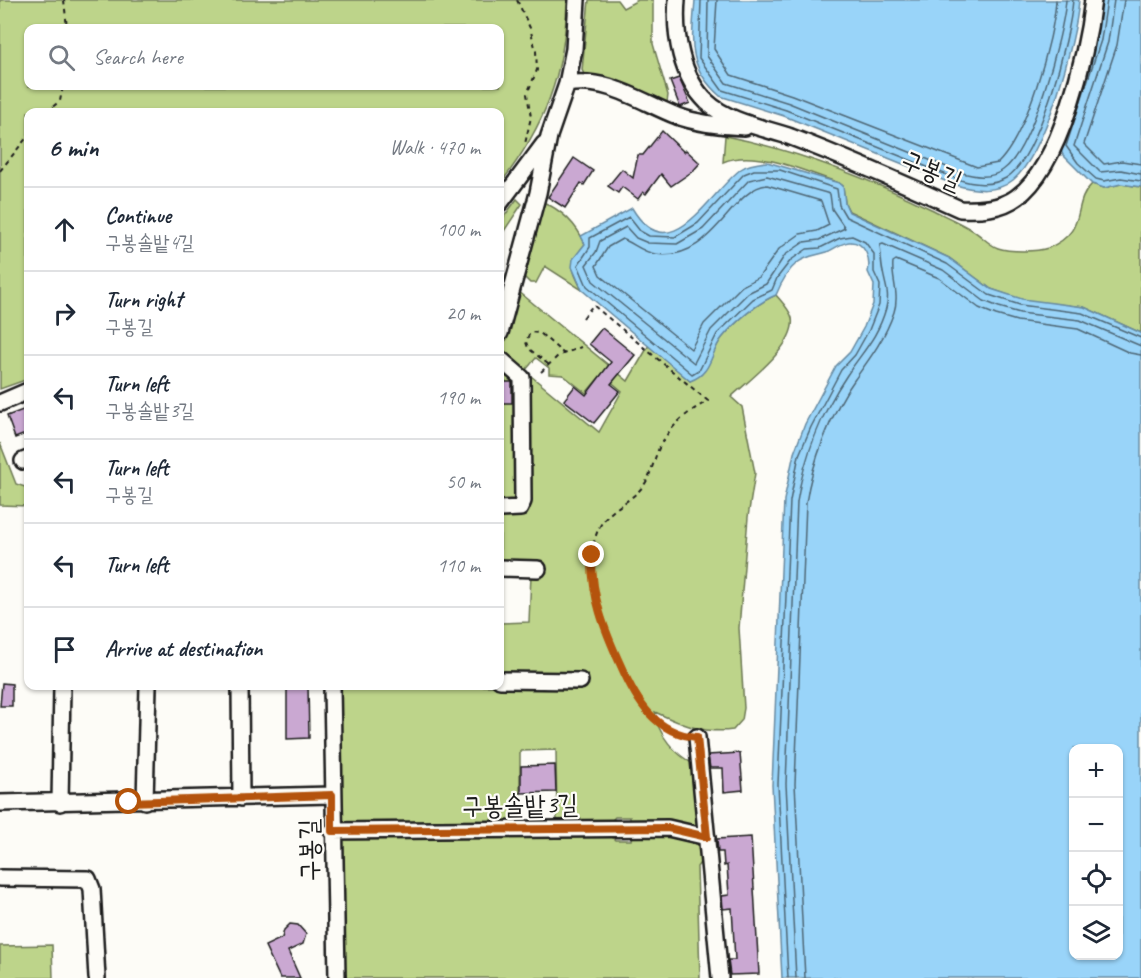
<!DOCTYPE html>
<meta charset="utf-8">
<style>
:root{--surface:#fff;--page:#f2f2f3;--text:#1f2937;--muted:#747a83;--line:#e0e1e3}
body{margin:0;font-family:Caveat,"Poor Story",sans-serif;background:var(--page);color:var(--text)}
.controls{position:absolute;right:18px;bottom:18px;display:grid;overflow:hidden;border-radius:12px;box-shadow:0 2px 4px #0004}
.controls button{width:54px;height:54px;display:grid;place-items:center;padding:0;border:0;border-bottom:2px solid var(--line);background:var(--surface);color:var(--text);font:30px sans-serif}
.stop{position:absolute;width:18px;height:18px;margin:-14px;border:4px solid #b45309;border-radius:50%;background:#fff}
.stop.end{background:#b45309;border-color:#fff;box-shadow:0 2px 6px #0008}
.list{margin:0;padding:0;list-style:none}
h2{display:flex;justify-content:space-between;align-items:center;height:78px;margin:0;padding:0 24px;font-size:26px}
h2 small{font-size:20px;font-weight:400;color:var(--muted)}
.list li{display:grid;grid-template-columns:39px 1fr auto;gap:18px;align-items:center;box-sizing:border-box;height:84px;padding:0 24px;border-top:2px solid var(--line)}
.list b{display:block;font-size:22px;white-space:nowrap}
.list p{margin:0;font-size:20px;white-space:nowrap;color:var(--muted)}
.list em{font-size:20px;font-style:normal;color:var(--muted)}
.icon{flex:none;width:33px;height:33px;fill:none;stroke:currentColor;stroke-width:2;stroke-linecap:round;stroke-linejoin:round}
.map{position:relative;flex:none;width:1141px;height:978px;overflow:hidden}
.search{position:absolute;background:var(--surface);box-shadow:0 2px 4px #0004;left:24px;top:24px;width:480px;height:66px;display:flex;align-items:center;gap:15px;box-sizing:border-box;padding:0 21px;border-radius:12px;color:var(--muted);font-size:22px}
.panel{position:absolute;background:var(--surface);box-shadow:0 2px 4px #0004;left:24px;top:108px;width:480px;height:582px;border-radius:12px}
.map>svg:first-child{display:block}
</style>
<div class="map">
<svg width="1141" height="978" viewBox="0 0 1141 978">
<rect width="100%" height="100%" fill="#fdfcf7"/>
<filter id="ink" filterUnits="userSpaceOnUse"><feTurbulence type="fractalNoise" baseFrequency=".0167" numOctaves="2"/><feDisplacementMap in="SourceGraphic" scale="12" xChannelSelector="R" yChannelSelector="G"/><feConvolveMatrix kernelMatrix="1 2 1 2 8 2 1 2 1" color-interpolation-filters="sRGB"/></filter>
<g filter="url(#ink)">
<!-- green -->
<path fill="#bdd48a" stroke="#6c7853" stroke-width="1.5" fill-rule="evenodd" d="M0,0H567C565,74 545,126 500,184V112H28V379L0,389ZM28,28H500V86H28Z
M589,0H617L623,8L638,0H653V44L668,95L667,103L584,74L582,70Z
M725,136C797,150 865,177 931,209C945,216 959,222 972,230C981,235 989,245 998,248C1009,252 1037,252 1048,248C1090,230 1070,205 1092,184L1104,188L1121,184L1141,187V333L1084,307L1022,300L991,289L949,258L849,211L845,203L843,186L839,183C806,172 756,148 723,162Z
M517,199L522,204L500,237V222Z
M541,201C562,210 576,223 585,244C568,264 571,267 582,290L545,266L536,283H530L523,276Z
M518,291L628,381L649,345L690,381C714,368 708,356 722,338C736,321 757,303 776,295C781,301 790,310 792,318C797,345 749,380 731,397L742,407L755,473L748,517L739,628L744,708L742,720L733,730C703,734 681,724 655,712C658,736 675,754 695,765L702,828L630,823V817H615L609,823L557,824L556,750L520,751V824L344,826L338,819V690L343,686H500V623L529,622L531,575L543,574V562L500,561V369L516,381L531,376L599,432L622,391L602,374L586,393L563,375L549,374V368L536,358L525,371L505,354L502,345Z
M0,443L16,484L28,488V506L0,505Z
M632,833H671L700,840L704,857L697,867L700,978H342L339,840L344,835L609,834L615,840H631Z
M52,945L53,978H0V946Z"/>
<!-- water -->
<path fill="#99d4f9" stroke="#678aa1" stroke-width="1.5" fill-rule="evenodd" d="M695,0H1079C1076,42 1045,154 1013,180C996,194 974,190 955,185L784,116L720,96C686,66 692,41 695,0Z
M1101,0H1141V187L1121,184L1104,188L1092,184L1063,155L1059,146C1077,99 1098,50 1101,0Z
M767,162L839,183L843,186L845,203L849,212L949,258L991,289L1022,299L1084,307L1141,333V978H782L772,785L784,500L794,453L805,424L836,366L850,352L864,327L873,304L874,285L868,272C871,259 865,241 849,242C841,243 834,249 827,252C815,256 808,255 797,263C787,271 781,283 776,295C757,303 736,321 722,338C710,353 712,374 690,381L582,290L572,267L573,259L585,244L581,236L632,208C670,272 709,193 741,169C748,164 758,163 767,162ZM1118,748V956H1074V748Z"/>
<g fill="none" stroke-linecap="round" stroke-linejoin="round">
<!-- shore -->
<path stroke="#4e6674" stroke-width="1.5" d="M701,0L699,58L722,90L786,110L957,179C973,184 990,187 1006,178C1039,158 1070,38 1073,0
M708,0L707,56L726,83L789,103L959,172C973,176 990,180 1003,170C1032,150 1063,36 1066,0
M717,0L714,49L731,75L792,95L977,167L998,163C1026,136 1054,39 1056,0
M1107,0L1101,40L1066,146L1078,163L1096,179L1104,181L1121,178L1141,181
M1114,0L1108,42L1074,146L1100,172L1121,170L1141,174
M1124,0L1117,45L1084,144L1104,164L1122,161L1141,164
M767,176L830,194L832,209L845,228L819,240L804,242L785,255L766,284L748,293L711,330L694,363L593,281L586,265L596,252L600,241L626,227L636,238L648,243L677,244L703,229L749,180Z
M767,185L821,201L829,225L817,231L800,234L779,249L759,277L742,286L704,324L691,349L600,275L596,266L608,247L622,239C632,242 642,252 655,254C713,263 731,188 767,185Z
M788,978L778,784L790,501L799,455L811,427L841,370L855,355L869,330L879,305L880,285L874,272V254L865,242L852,236L840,238L820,248L807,249L791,260L777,278L772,290L753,299L717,334L700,369L692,374L587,286L578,265L590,247V238L629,217L640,231L649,236L675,237L698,223L744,174L754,170H780L837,189L839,205L846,217L947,264L989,295L1020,305L1082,313L1141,338
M796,978L786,784L797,502C804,457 822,412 847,375C863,351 878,337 886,308C890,293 885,285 883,272C881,264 881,253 880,245L883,244L943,270L984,301L999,307L1020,313L1080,320L1141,346
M805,978L795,784L806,503C812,463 831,412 855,379C871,357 885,338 894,312C900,294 891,278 893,262L896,260L939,278L979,308L996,315L1017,321L1078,329L1130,353L1141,355"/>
</g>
<!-- building -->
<path fill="#caa8d2" stroke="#1c1c1c" stroke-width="1.5" d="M679,78L690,103L680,107L670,81Z
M662,131L684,152L686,150L700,163L693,171L671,186L661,174L646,194L643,192L638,199L622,187L618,193L608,186L622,169L633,178L638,155H643Z
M574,158L593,171L584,185L581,183L565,208L548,197Z
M602,328L635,355L611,384L620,391L594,423L564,400L575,386L586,395L611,362L589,344Z
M500,382H512V403H500Z
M28,408V433L15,438L7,416Z
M2,683L12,684V706H0Z
M287,686H308L309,738L287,739Z
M740,753L743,790L724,792L723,768H710L708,755Z
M555,765L556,792L521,793V766Z
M751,837L759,974L730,975L728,960H735L732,908L723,909L722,896L729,895L727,865L724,866L723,852H718L717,839Z
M290,924L298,925L306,934L303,944L288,951L300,978H280L265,946L282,938L284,930Z"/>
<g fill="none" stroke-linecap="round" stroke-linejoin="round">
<defs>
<path id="minor" d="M677,0C674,35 681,77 707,102C728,122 765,128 791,137C849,159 905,184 960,209C980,210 1001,209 1017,197C1061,166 1087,52 1093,0
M567,84C607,77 641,102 677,116C699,124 722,126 745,127
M500,203L544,144
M500,333L538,193L549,136L567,84L574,49L577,0
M500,359L522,378L523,501L520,508L500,509
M0,403L28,391
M23,461L28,459
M500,568L538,569
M500,680L580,681
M240,686L241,798
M332,686L337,978
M697,737L720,978
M145,801L148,686
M0,803L332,795
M60,803L62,686
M332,831L668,828L707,837
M0,878L88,879L92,889L97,978"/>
</defs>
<!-- minor casing -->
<use href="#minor" stroke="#1c1c1c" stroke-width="20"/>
<!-- path -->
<path stroke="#1c1c1c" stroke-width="2" stroke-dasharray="4.5 4.5" stroke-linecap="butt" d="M64,0L67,28
M517,0L530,28L536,51L537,70L527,94L531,117L525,144
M46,112L60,101L63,86
M0,171L28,136
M583,318L593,305L708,401C687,412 670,426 659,448C654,459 652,471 646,482C634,502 608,507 598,530C579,576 603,625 621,666C629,684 637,704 652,717C660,725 672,732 683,735
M548,364L528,348L526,342L530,332L540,333L564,354
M541,372L558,356L581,347"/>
<!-- minor -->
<use href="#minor" stroke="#fdfcf7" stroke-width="15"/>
</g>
</g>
<g fill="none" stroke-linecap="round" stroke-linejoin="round" filter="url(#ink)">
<!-- route -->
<path stroke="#b45309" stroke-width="8" d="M129,802L332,795V831L668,828L707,837L697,737C655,734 636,700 621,666C604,629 591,596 592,555"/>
</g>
<g text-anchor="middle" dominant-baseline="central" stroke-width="4.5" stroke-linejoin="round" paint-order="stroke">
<!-- street labels -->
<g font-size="26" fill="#1c1c1c" stroke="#fdfcf7">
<text transform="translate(932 170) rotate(23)">구봉길</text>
<text transform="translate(520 805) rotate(-1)">구봉솔밭3길</text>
<text transform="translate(309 850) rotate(-91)">구봉길</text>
</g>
</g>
</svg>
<div class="controls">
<button>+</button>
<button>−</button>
<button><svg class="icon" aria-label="locate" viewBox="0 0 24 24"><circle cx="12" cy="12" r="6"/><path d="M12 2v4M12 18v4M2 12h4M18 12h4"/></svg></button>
<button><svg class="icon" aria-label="layers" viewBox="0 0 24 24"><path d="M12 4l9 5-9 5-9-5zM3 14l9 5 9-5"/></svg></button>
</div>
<div class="stop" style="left:129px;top:802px"></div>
<div class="stop end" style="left:592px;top:555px"></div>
<div class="search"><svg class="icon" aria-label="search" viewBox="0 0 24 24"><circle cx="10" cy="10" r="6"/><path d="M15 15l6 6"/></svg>Search here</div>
<section class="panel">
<h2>6 min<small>Walk · 470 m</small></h2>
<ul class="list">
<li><svg class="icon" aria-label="ahead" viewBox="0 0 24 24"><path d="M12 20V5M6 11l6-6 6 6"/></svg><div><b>Continue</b><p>구봉솔밭4길</p></div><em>100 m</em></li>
<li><svg class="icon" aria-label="right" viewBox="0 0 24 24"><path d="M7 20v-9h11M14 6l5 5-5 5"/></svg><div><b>Turn right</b><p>구봉길</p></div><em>20 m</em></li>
<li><svg class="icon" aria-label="left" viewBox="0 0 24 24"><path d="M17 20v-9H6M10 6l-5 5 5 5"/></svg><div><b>Turn left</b><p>구봉솔밭3길</p></div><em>190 m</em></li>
<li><svg class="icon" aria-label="left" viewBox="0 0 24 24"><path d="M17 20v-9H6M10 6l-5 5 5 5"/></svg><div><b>Turn left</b><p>구봉길</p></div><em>50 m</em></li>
<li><svg class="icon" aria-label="left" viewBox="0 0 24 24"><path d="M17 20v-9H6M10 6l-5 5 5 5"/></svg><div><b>Turn left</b></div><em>110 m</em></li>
<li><svg class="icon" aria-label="arrive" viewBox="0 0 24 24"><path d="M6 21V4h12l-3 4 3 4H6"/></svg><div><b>Arrive at destination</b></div></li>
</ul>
</section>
</div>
